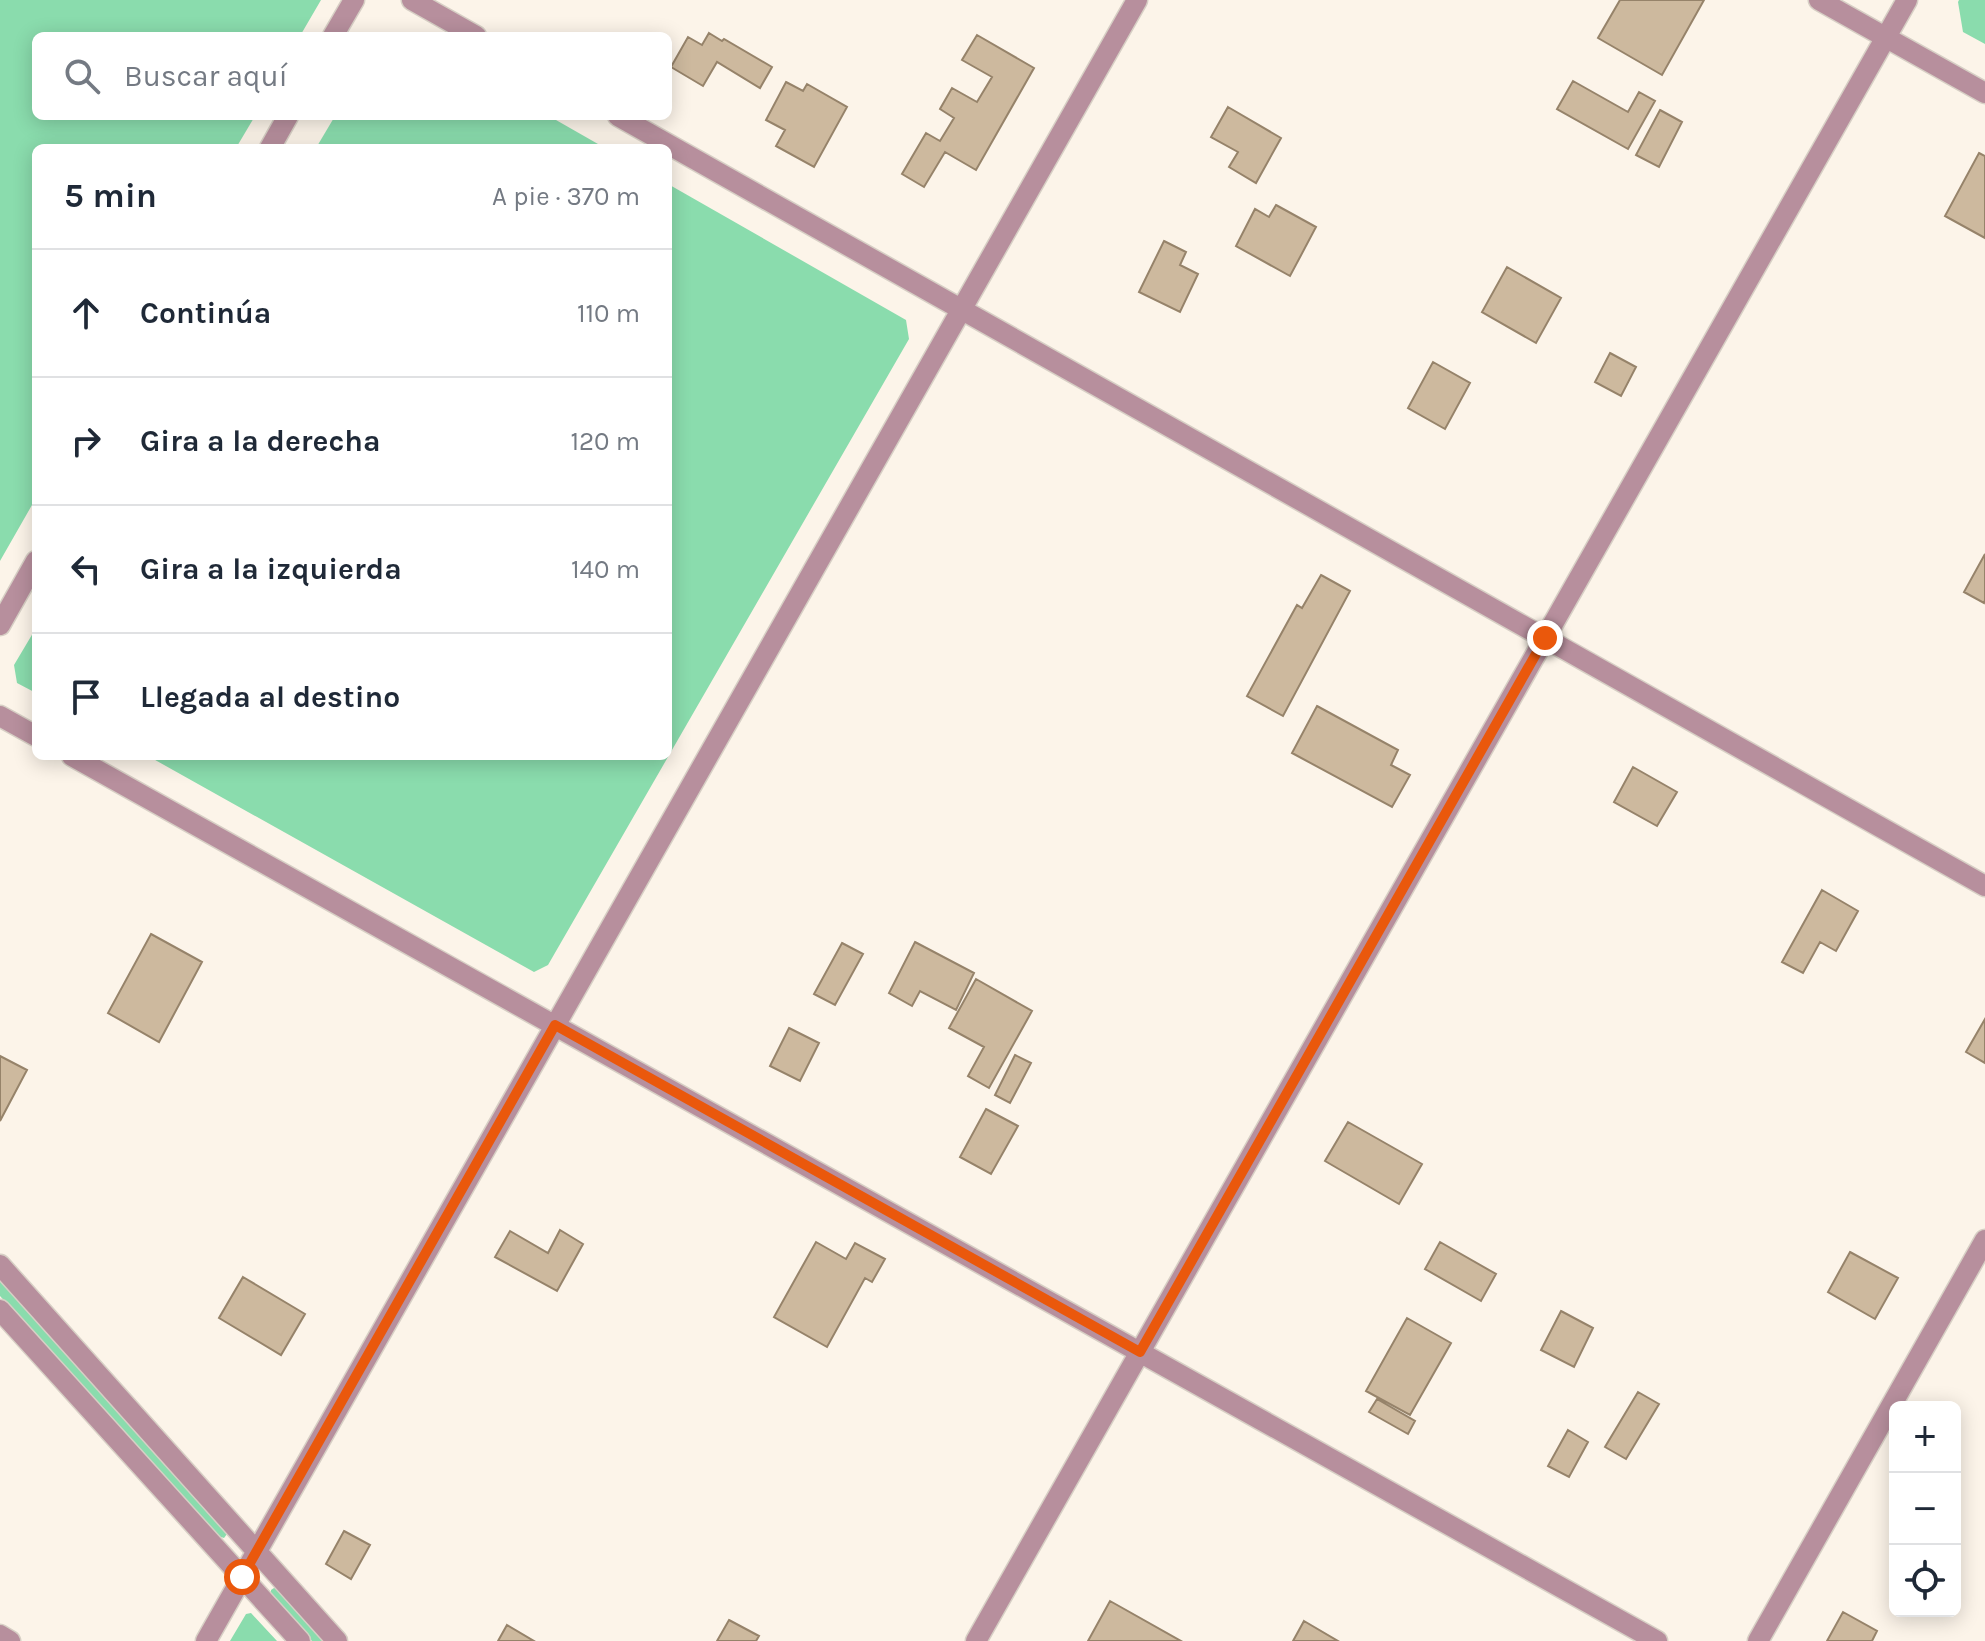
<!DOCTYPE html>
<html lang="es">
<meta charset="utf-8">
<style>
:root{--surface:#fff;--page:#f2f2f3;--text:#1f2937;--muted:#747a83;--line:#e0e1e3}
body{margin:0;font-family:Karla,sans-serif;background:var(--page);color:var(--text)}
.controls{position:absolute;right:24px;bottom:24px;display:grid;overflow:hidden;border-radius:12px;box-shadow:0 4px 20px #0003}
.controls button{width:72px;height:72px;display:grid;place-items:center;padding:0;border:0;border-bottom:2px solid var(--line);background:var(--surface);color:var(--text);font:40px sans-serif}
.stop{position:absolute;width:24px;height:24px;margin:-18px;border:6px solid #ea580c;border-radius:50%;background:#fff}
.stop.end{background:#ea580c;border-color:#fff;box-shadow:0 2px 8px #0008}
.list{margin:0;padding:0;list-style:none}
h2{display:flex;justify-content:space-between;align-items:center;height:104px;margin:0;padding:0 32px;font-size:34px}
h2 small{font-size:26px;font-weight:400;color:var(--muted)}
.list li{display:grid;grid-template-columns:52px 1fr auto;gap:24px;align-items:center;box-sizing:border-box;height:128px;padding:0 32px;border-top:2px solid var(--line)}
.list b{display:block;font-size:30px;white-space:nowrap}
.list em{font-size:26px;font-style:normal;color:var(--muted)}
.icon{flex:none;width:44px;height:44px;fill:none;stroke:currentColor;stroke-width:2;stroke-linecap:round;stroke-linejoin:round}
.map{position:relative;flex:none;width:1985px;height:1641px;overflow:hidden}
.search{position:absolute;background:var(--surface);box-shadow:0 4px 20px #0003;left:32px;top:32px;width:640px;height:88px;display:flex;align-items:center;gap:20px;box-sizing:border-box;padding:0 28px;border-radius:12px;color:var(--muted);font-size:30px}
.panel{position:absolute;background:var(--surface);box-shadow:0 4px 20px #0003;left:32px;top:144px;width:640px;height:616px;border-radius:12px}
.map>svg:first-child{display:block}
</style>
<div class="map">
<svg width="1985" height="1641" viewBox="0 0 1985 1641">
<rect width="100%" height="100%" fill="#fcf4e9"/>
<!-- green -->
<path fill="#8adcad" d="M0,0H321L300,36H36V116H255L236,148H36V498L0,561Z
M1959,0H1985V44L1963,32L1958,2Z
M335,116H549L605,148H316Z
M668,184L906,320L909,339L548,965L534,972L148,756H668Z
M36,628V693L17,683L14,665Z
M0,1277L225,1527L227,1534L224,1538L215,1535L0,1296Z
M274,1588L280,1589L326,1641H312L271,1596V1590Z
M251,1613L277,1641H230L246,1614Z"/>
<!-- building -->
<path fill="#cdb99e" stroke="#96836a" stroke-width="2" d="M1620,0H1704L1662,75L1598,38Z
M709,33L722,41L724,39L772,67L760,88L717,62L703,86L671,67L688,37L702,45Z
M977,35L1034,68L976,170L945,152L924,187L902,174L926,133L940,141L954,118L940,109L952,88L977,102L992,77L962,60Z
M1573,81L1628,112L1639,92L1655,101L1628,149L1557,109Z
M786,82L803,91L807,84L847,107L814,167L776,146L785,130L766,120Z
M1228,107L1281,138L1256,183L1229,167L1238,152L1211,137Z
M1660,110L1682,122L1659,167L1636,155Z
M1979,153L1985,156V238L1945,216Z
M1276,205L1316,227L1290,276L1236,246L1255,209L1269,217Z
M1164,241L1186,252L1180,265L1198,274L1180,312L1139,292Z
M1507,267L1561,298L1536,343L1482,312Z
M1610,353L1636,367L1621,396L1595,382Z
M1433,362L1470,383L1445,429L1408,408Z
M1985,554V600L1984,603L1964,592Z
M1321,575L1350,591L1283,716L1247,696L1297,605L1302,608Z
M1317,706L1398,750L1391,765L1410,775L1392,807L1292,753Z
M1633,767L1677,792L1657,826L1614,802Z
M1822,890L1858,911L1836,951L1820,942L1803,973L1782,962Z
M151,934L202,962L159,1042L108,1013Z
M915,942L974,973L956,1010L920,991L912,1006L889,993Z
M842,943L863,954L835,1005L814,994Z
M976,979L1032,1011L989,1088L968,1076L984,1047L949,1028Z
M1985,1019V1063L1966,1052Z
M789,1028L819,1043L800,1081L770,1066Z
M1015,1055L1031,1063L1010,1103L995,1095Z
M0,1056L27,1070L0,1121Z
M986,1109L1018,1126L991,1174L960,1157Z
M1348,1122L1422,1164L1399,1204L1325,1161Z
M560,1230L583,1244L557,1291L495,1257L510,1231L548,1253Z
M816,1242L846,1259L855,1243L885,1259L872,1282L865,1278L827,1347L774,1317Z
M1440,1242L1496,1274L1481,1301L1425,1269Z
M1850,1252L1898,1278L1875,1319L1828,1292Z
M243,1277L305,1314L281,1355L219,1318Z
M1561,1311L1593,1328L1574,1367L1541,1350Z
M1407,1318L1451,1343L1410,1415L1366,1391Z
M1638,1392L1659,1404L1626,1459L1605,1447Z
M1377,1399L1415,1421L1408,1434L1369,1412Z
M1568,1430L1588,1442L1569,1477L1548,1466Z
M344,1531L370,1545L351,1579L326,1564Z
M1110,1601L1181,1641H1088Z
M1843,1612L1877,1631L1872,1641H1827Z
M729,1620L759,1636L756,1641H717Z
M1304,1621L1338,1641H1293Z
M507,1625L534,1641H498Z"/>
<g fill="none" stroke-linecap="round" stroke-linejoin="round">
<defs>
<path id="minor" d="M412,0L476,36
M1819,0L1985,93
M333,36L354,0
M618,116L1985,886
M270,148L288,116
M0,625L36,561
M0,716L36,736
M72,756L1657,1641
M0,1265L337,1641
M0,1310L300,1641
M0,1635L10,1641
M206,1641L1137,0
M976,1641L1907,0
M1758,1641L1985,1240"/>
</defs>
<!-- minor casing -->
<use href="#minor" stroke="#d7cfc5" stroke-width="23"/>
<!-- minor -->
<use href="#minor" stroke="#b78f9d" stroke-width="20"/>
</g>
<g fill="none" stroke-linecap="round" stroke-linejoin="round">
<!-- route -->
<path stroke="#ea580c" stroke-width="10" d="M242,1577L555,1025L1140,1352L1545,638"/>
</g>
</svg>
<div class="controls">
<button>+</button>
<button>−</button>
<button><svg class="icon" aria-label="locate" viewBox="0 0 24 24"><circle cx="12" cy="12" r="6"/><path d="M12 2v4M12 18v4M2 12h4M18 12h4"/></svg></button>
</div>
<div class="stop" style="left:242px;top:1577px"></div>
<div class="stop end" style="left:1545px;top:638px"></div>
<div class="search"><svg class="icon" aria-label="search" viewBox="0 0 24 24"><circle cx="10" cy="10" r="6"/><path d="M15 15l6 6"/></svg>Buscar aquí</div>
<section class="panel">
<h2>5 min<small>A pie · 370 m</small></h2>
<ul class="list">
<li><svg class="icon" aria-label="ahead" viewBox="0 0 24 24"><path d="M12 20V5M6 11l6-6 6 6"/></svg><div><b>Continúa</b></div><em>110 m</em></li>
<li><svg class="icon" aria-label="right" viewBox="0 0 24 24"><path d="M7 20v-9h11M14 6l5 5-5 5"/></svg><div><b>Gira a la derecha</b></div><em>120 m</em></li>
<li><svg class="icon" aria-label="left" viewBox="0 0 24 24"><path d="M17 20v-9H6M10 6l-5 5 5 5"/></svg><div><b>Gira a la izquierda</b></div><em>140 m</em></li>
<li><svg class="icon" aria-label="arrive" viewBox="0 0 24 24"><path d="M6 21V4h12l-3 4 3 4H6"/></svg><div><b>Llegada al destino</b></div></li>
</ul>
</section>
</div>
